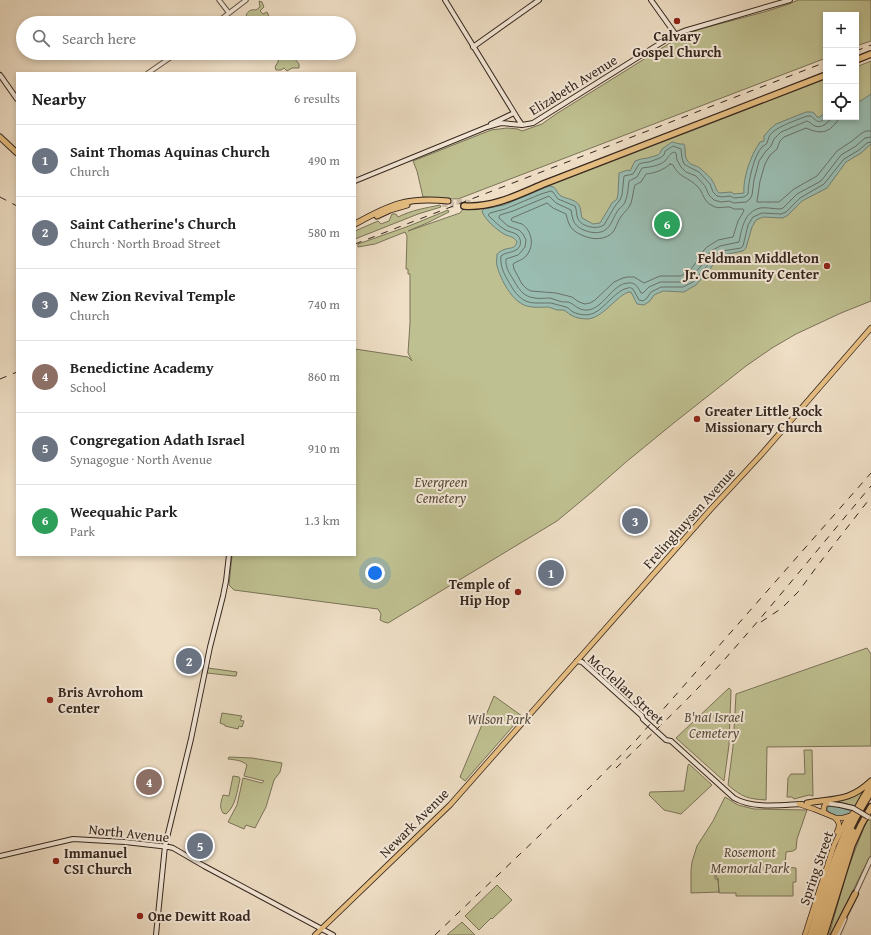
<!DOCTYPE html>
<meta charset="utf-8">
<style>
:root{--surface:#fff;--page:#f2f2f2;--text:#222;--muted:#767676;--line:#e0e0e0;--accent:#8f2418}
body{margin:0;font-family:"Gentium Book Plus",serif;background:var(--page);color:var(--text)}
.controls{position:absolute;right:12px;top:12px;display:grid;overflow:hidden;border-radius:0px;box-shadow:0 2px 6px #0003}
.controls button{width:36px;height:36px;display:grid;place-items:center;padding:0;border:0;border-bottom:1px solid var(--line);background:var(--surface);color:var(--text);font:20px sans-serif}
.you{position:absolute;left:375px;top:573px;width:14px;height:14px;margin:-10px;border:3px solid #fff;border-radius:50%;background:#1a73e8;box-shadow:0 0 0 6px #1a73e833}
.badge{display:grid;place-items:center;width:26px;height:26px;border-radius:50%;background:var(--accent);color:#fff;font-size:13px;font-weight:700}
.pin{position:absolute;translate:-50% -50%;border:2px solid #fff;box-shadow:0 1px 4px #0006}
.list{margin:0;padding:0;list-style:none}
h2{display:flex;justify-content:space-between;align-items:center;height:52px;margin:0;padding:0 16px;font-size:17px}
h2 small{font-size:13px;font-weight:400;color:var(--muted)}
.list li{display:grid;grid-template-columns:26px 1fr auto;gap:12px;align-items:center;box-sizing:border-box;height:72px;padding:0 16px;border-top:1px solid var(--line)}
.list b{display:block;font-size:15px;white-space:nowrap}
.list p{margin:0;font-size:13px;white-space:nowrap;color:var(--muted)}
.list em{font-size:13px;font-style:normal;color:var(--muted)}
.icon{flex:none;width:22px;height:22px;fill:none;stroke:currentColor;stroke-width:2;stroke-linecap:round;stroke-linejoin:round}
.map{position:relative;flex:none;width:871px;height:935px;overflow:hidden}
.search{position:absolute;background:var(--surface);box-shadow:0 2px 6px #0003;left:16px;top:16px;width:340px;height:44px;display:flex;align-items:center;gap:10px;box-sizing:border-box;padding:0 14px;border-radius:22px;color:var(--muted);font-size:15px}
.panel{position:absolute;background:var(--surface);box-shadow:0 2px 6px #0003;left:16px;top:72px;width:340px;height:484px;border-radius:0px}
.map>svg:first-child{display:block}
</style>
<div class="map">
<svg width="871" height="935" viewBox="0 0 871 935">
<rect width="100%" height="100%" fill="#efdfc6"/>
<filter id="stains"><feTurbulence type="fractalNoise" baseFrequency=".005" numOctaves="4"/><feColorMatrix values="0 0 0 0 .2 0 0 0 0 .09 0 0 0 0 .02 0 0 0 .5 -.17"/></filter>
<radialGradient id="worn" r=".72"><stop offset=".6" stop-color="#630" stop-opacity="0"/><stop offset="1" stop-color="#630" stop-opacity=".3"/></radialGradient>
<!-- green -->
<path fill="#bfc091" stroke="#7a7358" d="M798,0H871V41L856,46V15H826V58L458,199L423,197L417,171L413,161L491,130L507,128L518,129L522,131L542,124L556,114L678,38L700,29L764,12L789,4Z
M259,1L262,2L264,7L260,11L263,14L267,12L272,23H257V19L254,17L249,19L246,15C248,11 251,9 256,10L260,7Z
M275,53H290L299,64V68H292L287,71L284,68L281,70H276L275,67L278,62L279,57Z
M871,61V301L841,313L796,334L772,348L746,366L675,422L626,462L592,492L557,521L388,623L384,622L380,620L381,614L378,609L234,590L229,585L232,555H355V349L408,357L412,361L408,353L410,323V274H408V269H406L407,236L405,232L375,244L358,247V244L409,226L448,210L449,212L427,223L408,231L460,213L464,208H473L544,185L826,78V117H856V67Z
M440,205L441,207L418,214L355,239V231L378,221L381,224L389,221L392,214H396L398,217C412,210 426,208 440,205Z
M867,648L871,654V746L767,747L766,800C748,799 742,797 728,785L733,747L736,694Z
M208,668L237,672L236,676H234L207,673Z
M729,688L731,690L729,745L724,781L676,738Z
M494,696L522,716L465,781L460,777Z
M222,713L242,716L240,720L244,721L242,727L239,726L238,729L225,726V725L220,723Z
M804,750H812L813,796L809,795L794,799L792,797H787L788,778L791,774H805Z
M229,757L252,758L282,763L280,772L274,780L266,807L255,828L246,825L244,829L228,822L237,805L243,778L262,783L264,781L244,776L247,765C242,760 235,760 228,759Z
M689,764L712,785L681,814L664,810L649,795L650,792L684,791L688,765Z
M233,776L239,777L240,779C237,791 236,806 226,814L223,813C219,807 221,802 223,795L229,796Z
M864,789L855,806L835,801Z
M725,797L738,805L754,809L807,810L797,839L796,849L793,851L786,852L785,867L796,868V882H793V896H736V893H719L718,878L716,877L715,870H712L715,871V879H718L719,892L691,893V870L692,862L697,846L713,821Z
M867,820H871V856L862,872L832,935H829L847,871L857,845Z
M497,885L512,900L492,919L491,918L479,930L465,916Z
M462,922L475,935H447Z"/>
<!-- water -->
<path fill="#9abdb2" stroke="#728177" d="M871,94V144L861,153L846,162L827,188L802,201L788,215L783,218L763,217L756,220L752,227L746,248L743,251L723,255L716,259L711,268L696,285L684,292L663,291L654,295L650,301L644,305L637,304L631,292C620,291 605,317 588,319C583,319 575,318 571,315C567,313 567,311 563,310C561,310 559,310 557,310C554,309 552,308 548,307C541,307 534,308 527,306C512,302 501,280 497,266C496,262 497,258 497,254C498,253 502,250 503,250C509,247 515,250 517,242C514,236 509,237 504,234C497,230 484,219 482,211L484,209L504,205L549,186C558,187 555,192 561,196C566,199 575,199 579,205C581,208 581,214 582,218L593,224L600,223L612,203L617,199L618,194L619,173L628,170L630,171L635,161L641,159L648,158L658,155L660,153L662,149L672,142L680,144H684C686,149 684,155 687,160C690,166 698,165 702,170C706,174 711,177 713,182C716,186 715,189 719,193L731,192L734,194L744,193C743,183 747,168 751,159C753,153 757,147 760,142L764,141V136L770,129L776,124L806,112H812L814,113L817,117H820L826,111V117H856V103L862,100Z
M832,805L851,811C845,819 834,817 827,810L828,807Z"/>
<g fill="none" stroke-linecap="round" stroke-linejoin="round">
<!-- shore -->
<path stroke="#687268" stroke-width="1" d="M826,117C820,125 816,121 811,116H807C797,120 772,128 769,137C768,139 768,141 767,143C766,145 764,145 762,147C754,155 748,182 748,194L744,197L734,198L730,196L722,197L717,196L713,192L710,184L699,172L689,167L684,164L682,158L681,149L673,146L665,151L664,155L660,158L649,162L642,163L639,164L633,174L624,176L622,195L620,200L615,206L604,225C597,230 582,227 578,219C576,215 577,210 575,206L558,199L553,192L551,191L541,194L505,209L490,213L488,215L490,217C494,221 499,226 504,229C508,232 513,232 516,234C522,238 522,247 516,250C511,253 506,252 501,256C500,264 503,272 507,279C514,291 520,303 536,303C541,303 546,303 551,303C556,304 561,306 566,307C569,308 570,310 573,312C579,315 588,316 594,313C605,308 617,289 628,288C630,287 631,288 633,289L639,300L643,301L647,298L651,292L661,287H683L693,282L707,266L714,256L722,251L741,248L743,246L748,225L753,217L762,213L781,214L786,212L800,198L824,184L844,159L859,150L867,143L871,142
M832,117C828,123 821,130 813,125C811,123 809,122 807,121L781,132L774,139L771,146L766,151L759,161L754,180L752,195L750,199L746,202L734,203L729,201L721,202L714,200L709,195L705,186L696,176L686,172L681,167L677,160L676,153L674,152C669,154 668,158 665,161C659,166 650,167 642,168L637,177L629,181C628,188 628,195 625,202C624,205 621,207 619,209C614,215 611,227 605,230C597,236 579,231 574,222C572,218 572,214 571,210L556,203L549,196L513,211L500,215L499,217V218L508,226L519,230L523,234L526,240L525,247L521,252L518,255L506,259C505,266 509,273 513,279C518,288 523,297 535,298C540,299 545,298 550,298C553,299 556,300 559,301C562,302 565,302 568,302C575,304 578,311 588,310C604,308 612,284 628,283C635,282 638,287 641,293H643L649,287L660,282H682L690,278L703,264L708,255L711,251L720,246L739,242C742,228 744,212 760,208C766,207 774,209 780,209L783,208L797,194L821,181L841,155L856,146L865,138L871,137
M840,117C830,133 822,135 806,128L784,137L780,141L777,149L770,155L765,164L760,181L758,195L757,201V202H779L794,189L817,176L837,151L852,141L862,133L866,131H871
M670,164L673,165C679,178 689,177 698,187C704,193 703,202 713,206C718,209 722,207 728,207C730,207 732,208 734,209C737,209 740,209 743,209L744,211L738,221L733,237L718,240L707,247L704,250L698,260L690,270L681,276H660L644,283L634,277H627L623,278L614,282L595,300L590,303L585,304L579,302L572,297L556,293L531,291L527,289L522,284L514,269L513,264C517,261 523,260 526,256C535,246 532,231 522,224C519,223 515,222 512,221L511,220L512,218L547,203L553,208L566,214C569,226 571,231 584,236C593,240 606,240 613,232C616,228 617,223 620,218C623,213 629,209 631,203C633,197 633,191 635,185L641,182L646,174C655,173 664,170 670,164Z"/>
<!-- motorway-tunnel -->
<path stroke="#cabaa5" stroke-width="5.5" stroke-dasharray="5.5 3" stroke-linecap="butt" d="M448,201L474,203
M442,204L454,205"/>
<defs>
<path id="tertiary" d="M219,0L229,13
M216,23L246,0
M148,73L177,53
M855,894L871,859
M838,935L845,919"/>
<path id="secondary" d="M445,0L518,119L522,125
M651,0L676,35
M473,47L539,0
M0,75L17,99
M491,124L514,113
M355,181L487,127L501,123L522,125L533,123L672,36L684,31L790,0
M577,661L582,662L642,716L643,719L666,740L671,741L734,798C753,809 781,805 802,804
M825,803L840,805L853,808
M0,856L73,839L125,842L169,847L173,848L204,866L333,935
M156,935L165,846L191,739L210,647L223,596L226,581L229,555"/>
<path id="primary" d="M799,804L814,809L836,818H843L850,816
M827,814L824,812C823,808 824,805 827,803
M835,818C840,822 840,826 837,832
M315,935L450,805L710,510L760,456L871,328
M805,935L834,845L845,823L853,813"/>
<path id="trunk" d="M0,137L17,153
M377,216L390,210L407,205
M355,224C391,204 407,197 448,201
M807,803C834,798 849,802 871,781
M810,935C826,883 840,831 871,785"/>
<path id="motorway" d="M856,60L871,54
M464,206C494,208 519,194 546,183L826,75
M814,935C824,903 833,869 846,838C853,822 862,806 871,792
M819,935L844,856L853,831
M824,935L852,845L861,825L871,807
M834,935L855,894"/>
</defs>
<!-- tertiary casing -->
<use href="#tertiary" stroke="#645449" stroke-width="5.5"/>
<!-- secondary casing -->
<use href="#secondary" stroke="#35261f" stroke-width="6"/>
<!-- primary casing -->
<use href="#primary" stroke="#35261f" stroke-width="6"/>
<!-- trunk casing -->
<use href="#trunk" stroke="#35261f" stroke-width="7"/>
<!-- motorway casing -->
<use href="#motorway" stroke="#35261f" stroke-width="8"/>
<!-- tertiary -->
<use href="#tertiary" stroke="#f5eada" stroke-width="3.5"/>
<!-- secondary -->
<use href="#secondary" stroke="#f5eada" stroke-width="4"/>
<!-- primary -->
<use href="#primary" stroke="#e8c083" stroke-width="4.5"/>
<!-- trunk -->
<use href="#trunk" stroke="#e8c083" stroke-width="5"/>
<!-- motorway -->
<use href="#motorway" stroke="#e8c083" stroke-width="5.5"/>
<!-- rail -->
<path stroke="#35261f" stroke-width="1" stroke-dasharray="7 7" stroke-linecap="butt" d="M856,51L871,45
M0,197L17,206
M355,244L826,62
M0,379L17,372
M761,622L782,608L799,591L818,565L871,497
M616,768C653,733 690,698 724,660C774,604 822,544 871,486
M435,935L582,795L637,739L871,473"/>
<defs>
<path id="secondary-bridge" d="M853,808L868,817"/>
</defs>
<!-- secondary-bridge casing -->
<use href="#secondary-bridge" stroke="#35261f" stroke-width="6" stroke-linecap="butt"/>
<!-- secondary-bridge -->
<use href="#secondary-bridge" stroke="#f5eada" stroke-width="4"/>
</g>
<!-- markers -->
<g fill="#8f2418" stroke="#f5eada" stroke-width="1.5">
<circle cx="677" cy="21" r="4"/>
<circle cx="827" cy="266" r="4"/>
<circle cx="697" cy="419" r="4"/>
<circle cx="518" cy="592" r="4"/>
<circle cx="50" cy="700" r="4"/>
<circle cx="56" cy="861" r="4"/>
<circle cx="140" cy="916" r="4"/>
</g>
<g text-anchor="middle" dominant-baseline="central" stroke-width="4" stroke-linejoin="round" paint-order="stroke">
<!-- poi labels -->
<g font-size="14" font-weight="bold" fill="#35261f" stroke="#f5eada" text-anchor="start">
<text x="677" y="36" text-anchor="middle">Calvary<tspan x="677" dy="16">Gospel Church</tspan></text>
<text x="819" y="258" text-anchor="end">Feldman Middleton<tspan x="819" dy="16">Jr. Community Center</tspan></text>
<text x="705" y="411">Greater Little Rock<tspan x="705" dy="16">Missionary Church</tspan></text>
<text x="510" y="584" text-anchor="end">Temple of<tspan x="510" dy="16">Hip Hop</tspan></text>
<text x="58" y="692">Bris Avrohom<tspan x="58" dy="16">Center</tspan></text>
<text x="64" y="853">Immanuel<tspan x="64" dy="16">CSI Church</tspan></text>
<text x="148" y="916">One Dewitt Road</text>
</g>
<!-- street labels -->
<g font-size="14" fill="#35261f" stroke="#f5eada">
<text transform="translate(573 85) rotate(-32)">Elizabeth Avenue</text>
<text transform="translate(689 518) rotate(-48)">Frelinghuysen Avenue</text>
<text transform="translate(626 689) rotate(42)">McClellan Street</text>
<text transform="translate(414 823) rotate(-45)">Newark Avenue</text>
<text transform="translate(129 833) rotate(6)">North Avenue</text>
<text transform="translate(816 868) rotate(-71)">Spring Street</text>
</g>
<!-- park labels -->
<g font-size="14" font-style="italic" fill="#584c3c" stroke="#f5eada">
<text x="441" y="482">Evergreen<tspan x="441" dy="16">Cemetery</tspan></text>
<text x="714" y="717">B'nai Israel<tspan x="714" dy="16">Cemetery</tspan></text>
<text x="499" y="719">Wilson Park</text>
<text x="750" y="852">Rosemont<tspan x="750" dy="16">Memorial Park</tspan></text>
</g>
</g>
<rect width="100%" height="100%" filter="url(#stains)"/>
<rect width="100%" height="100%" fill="url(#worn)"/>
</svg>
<div class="controls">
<button>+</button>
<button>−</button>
<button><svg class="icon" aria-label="locate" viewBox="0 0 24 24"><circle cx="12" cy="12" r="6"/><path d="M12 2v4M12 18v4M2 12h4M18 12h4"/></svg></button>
</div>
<div class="you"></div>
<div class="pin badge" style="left:551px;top:573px;background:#6b7280">1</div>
<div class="pin badge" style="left:189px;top:661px;background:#6b7280">2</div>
<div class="pin badge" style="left:635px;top:521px;background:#6b7280">3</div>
<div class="pin badge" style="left:149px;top:782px;background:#8d6e63">4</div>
<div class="pin badge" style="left:200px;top:846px;background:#6b7280">5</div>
<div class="pin badge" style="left:667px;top:224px;background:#2e9e5b">6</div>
<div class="search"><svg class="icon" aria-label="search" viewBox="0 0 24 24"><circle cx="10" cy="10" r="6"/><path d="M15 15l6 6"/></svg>Search here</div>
<section class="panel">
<h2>Nearby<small>6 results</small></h2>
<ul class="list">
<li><span class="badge" style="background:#6b7280">1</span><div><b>Saint Thomas Aquinas Church</b><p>Church</p></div><em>490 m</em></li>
<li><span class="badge" style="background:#6b7280">2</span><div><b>Saint Catherine's Church</b><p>Church · North Broad Street</p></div><em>580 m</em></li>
<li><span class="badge" style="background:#6b7280">3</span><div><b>New Zion Revival Temple</b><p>Church</p></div><em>740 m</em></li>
<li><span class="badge" style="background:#8d6e63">4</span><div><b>Benedictine Academy</b><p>School</p></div><em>860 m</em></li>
<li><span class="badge" style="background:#6b7280">5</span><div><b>Congregation Adath Israel</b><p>Synagogue · North Avenue</p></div><em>910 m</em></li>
<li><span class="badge" style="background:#2e9e5b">6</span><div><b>Weequahic Park</b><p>Park</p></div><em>1.3 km</em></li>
</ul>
</section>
</div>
